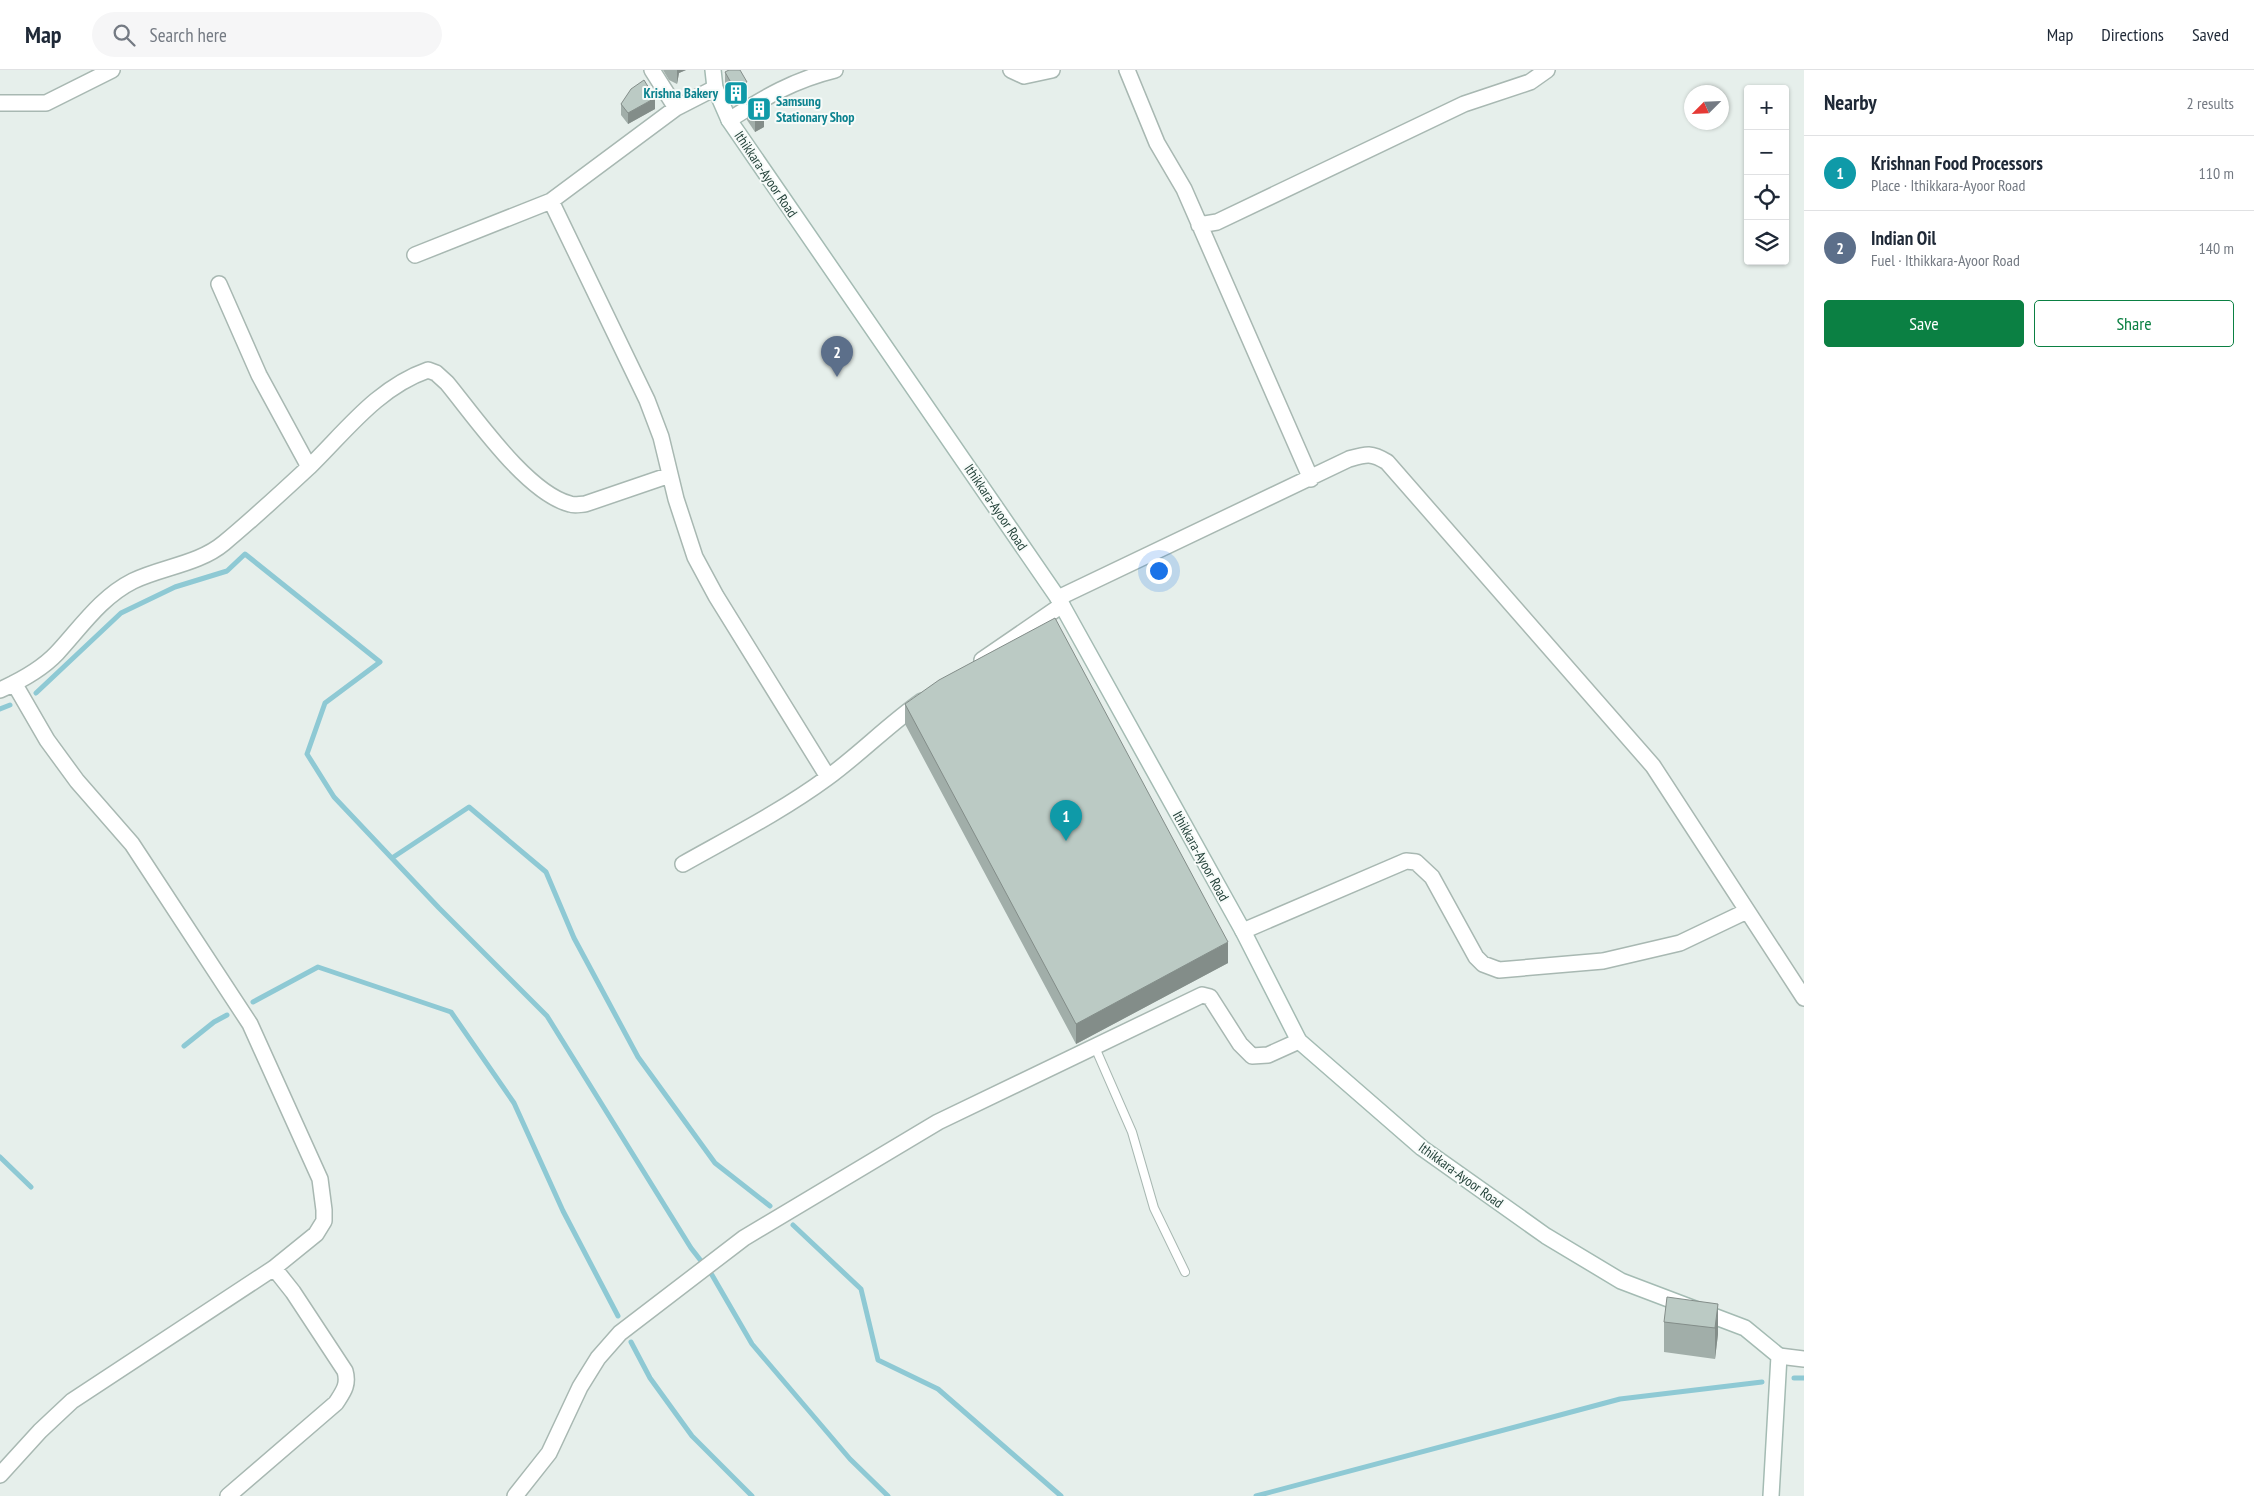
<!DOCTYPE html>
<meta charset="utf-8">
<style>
:root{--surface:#fff;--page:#f6f6f7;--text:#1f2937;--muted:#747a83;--line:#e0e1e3;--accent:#0b8043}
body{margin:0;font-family:"PT Sans Narrow",sans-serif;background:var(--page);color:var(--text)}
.controls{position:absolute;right:15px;top:15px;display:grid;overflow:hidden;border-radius:5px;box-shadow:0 1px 4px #0004}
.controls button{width:45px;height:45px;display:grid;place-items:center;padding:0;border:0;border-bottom:1px solid var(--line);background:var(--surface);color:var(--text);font:25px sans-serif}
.compass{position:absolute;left:1684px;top:15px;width:45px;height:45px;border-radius:50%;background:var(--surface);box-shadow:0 1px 4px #0004;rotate:246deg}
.you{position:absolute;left:1158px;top:500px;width:18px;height:18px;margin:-12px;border:4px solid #fff;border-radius:50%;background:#1a73e8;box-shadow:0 0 0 8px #1a73e833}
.badge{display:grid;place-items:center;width:32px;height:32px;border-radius:50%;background:var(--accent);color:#fff;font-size:16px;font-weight:700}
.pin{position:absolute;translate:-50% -41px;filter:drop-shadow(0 1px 2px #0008)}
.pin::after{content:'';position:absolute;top:26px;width:18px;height:15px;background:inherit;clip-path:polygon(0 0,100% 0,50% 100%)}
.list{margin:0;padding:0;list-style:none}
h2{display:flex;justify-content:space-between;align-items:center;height:65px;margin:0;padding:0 20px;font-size:21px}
h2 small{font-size:16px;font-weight:400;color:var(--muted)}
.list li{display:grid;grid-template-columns:32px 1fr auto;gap:15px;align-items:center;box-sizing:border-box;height:75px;padding:0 20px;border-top:1px solid var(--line)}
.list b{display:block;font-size:19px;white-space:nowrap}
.list p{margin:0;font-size:16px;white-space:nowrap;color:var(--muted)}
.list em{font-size:16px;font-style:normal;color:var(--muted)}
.actions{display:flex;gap:10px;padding:15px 20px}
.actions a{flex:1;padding:11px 0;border:1px solid var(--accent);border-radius:5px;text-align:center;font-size:18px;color:var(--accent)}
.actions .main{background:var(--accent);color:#fff}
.icon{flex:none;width:28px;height:28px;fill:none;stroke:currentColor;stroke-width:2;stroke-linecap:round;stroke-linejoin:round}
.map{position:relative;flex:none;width:1804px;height:1426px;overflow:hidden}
header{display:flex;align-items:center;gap:30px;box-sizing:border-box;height:70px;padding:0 25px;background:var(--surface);border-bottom:1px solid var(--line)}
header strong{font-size:24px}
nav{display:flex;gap:28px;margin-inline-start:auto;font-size:18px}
.search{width:350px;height:45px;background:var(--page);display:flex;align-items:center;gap:12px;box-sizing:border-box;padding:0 18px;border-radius:28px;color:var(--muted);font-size:19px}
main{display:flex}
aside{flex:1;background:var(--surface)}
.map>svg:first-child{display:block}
</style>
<header>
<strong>Map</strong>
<div class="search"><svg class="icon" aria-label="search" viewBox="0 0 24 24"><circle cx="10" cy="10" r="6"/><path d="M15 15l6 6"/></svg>Search here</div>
<nav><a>Map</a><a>Directions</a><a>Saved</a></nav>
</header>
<main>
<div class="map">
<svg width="1804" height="1426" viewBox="0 0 1804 1426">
<rect width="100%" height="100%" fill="#e6efeb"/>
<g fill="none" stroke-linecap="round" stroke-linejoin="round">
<!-- stream -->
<path stroke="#8ec9d4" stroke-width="5" d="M36,623L121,543L175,517L227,501L245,484L380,592L325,633L307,684L334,727L439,838L547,946L691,1178L712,1205L752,1274L850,1389L888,1426
M0,639L10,635
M392,788L469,737L546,802L574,868L638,987L715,1093L770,1136
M253,932L318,897L451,942L514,1033L563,1141L618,1246
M184,976L214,952L227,945
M0,1087L31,1117
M793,1155L861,1219L878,1290L938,1319L1061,1426
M631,1272L650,1308L692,1366L752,1426
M1794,1308H1804
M1256,1426L1620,1329L1762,1312"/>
<defs>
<path id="lane" d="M1094,975L1132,1062L1154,1138L1185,1202"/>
<path id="street" d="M652,0L676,38L715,18
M1011,0L1024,6L1052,0
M1127,0L1157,73L1184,119L1311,409
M0,33H46L112,0
M729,50C765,27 794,10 835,0
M551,131L647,330L661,367L676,429L695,487L716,526L828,707
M1199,155L1217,152L1464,34L1530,12L1547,0
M415,185L551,131L676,38
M219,214L259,305L309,397
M1058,528L1349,389C1366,384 1371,382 1387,392L1653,696L1804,928
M982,590L1062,535
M0,620C20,611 42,599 57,583C81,557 101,527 133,511C162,497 199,494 224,473C253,449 281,423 309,397C346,361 377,318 428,300L436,303L447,313C475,347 527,423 570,434C575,436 580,434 585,434L670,405
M683,794C731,767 782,741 827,708C860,684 889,654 922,631
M1243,861L1406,791L1416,792L1432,807L1476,887L1483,894L1499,900L1603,891L1680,873L1747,841
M1779,1286L1804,1289
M0,1405L40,1361L72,1331L274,1198L316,1164L324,1151V1140L320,1109L250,954L132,774L77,711L47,670L14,613
M228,1426L336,1333C343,1322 349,1315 345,1301L293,1222L274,1198
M515,1426L549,1383L580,1317L598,1288L620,1263L744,1168L938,1052L1202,925L1210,927L1240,974L1252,986L1268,985L1299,971"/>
<path id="secondary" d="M713,0L715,18L729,50L1058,528L1243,861L1299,971L1422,1078L1546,1166L1621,1211L1745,1258L1779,1286L1771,1426"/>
</defs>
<!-- lane casing -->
<use href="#lane" stroke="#a8b8b2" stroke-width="10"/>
<!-- street casing -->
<use href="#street" stroke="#a8b8b2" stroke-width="18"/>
<!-- secondary casing -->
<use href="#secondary" stroke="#a4bbb3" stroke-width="18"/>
<!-- lane -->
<use href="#lane" stroke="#fff" stroke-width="8"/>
<!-- street -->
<use href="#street" stroke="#fff" stroke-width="15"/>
<!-- secondary -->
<use href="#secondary" stroke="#fff" stroke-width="15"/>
</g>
<!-- wall -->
<path fill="#a1aea9" d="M663,0H686L679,3L677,14L669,10Z
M725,2L747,28L734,34L725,18Z
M621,34L655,39L628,54L621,45Z
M747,34L764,57L755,62L747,50Z
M905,634L1228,893L1076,974L905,654Z
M1718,1234V1264L1715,1289L1664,1282V1252Z"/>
<!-- shaded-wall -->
<path fill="#838d89" d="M677,0H686L679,3L677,14Z
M747,12V28L734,34V18Z
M655,28V39L628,54V43Z
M764,41V57L755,62V47Z
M1228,872V893L1076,974V954Z
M1718,1234V1264L1715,1289V1258Z"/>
<!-- building -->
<path fill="#bbcac4" stroke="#838d89" d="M729,0H740L747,12L734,18L725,2Z
M644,10L655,28L628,43L621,34L631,19Z
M757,28L764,41L755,47L747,34Z
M1055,548L1228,872L1076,954L905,634L939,610Z
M1667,1227L1718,1234L1715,1258L1664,1252Z"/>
<!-- icons -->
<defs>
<symbol id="building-square" viewBox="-11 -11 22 22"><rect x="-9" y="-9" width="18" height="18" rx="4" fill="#0f9aa8" stroke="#f7fbf9"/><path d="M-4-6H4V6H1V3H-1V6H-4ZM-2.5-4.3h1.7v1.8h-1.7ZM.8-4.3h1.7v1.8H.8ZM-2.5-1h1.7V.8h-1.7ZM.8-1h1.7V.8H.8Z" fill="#fff"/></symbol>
</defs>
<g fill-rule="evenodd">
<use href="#building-square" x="722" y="9" width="28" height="28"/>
<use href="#building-square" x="745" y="25" width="28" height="28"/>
</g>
<g text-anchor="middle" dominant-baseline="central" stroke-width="4" stroke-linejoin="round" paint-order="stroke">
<!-- culture labels -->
<g font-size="14" font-weight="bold" fill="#0d838f" stroke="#f7fbf9" text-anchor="end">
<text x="718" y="23">Krishna Bakery</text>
<text x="776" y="31" text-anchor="start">Samsung<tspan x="776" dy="16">Stationary Shop</tspan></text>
</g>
<!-- street labels -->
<g font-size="14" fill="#24423a" stroke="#f7fbf9">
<text transform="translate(766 104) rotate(56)">Ithikkara-Ayoor Road</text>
<text transform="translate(996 437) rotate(56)">Ithikkara-Ayoor Road</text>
<text transform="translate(1201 786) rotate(61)">Ithikkara-Ayoor Road</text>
<text transform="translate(1461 1105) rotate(36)">Ithikkara-Ayoor Road</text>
</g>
</g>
</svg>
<div class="controls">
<button>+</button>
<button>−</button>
<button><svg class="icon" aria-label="locate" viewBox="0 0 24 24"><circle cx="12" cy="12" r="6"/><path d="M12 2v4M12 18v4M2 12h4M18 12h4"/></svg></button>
<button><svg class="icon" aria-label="layers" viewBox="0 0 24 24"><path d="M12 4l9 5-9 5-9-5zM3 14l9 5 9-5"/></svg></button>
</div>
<svg class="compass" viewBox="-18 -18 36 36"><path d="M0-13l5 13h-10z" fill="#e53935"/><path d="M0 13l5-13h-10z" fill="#747a83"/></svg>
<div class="you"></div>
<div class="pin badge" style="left:1066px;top:771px;background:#0f9aa8">1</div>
<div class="pin badge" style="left:837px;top:307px;background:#5c6f8a">2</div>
</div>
<aside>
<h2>Nearby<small>2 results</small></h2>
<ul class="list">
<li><span class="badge" style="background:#0f9aa8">1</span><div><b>Krishnan Food Processors</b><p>Place · Ithikkara-Ayoor Road</p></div><em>110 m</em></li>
<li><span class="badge" style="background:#5c6f8a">2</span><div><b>Indian Oil</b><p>Fuel · Ithikkara-Ayoor Road</p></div><em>140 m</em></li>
</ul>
<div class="actions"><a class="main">Save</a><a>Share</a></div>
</aside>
</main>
